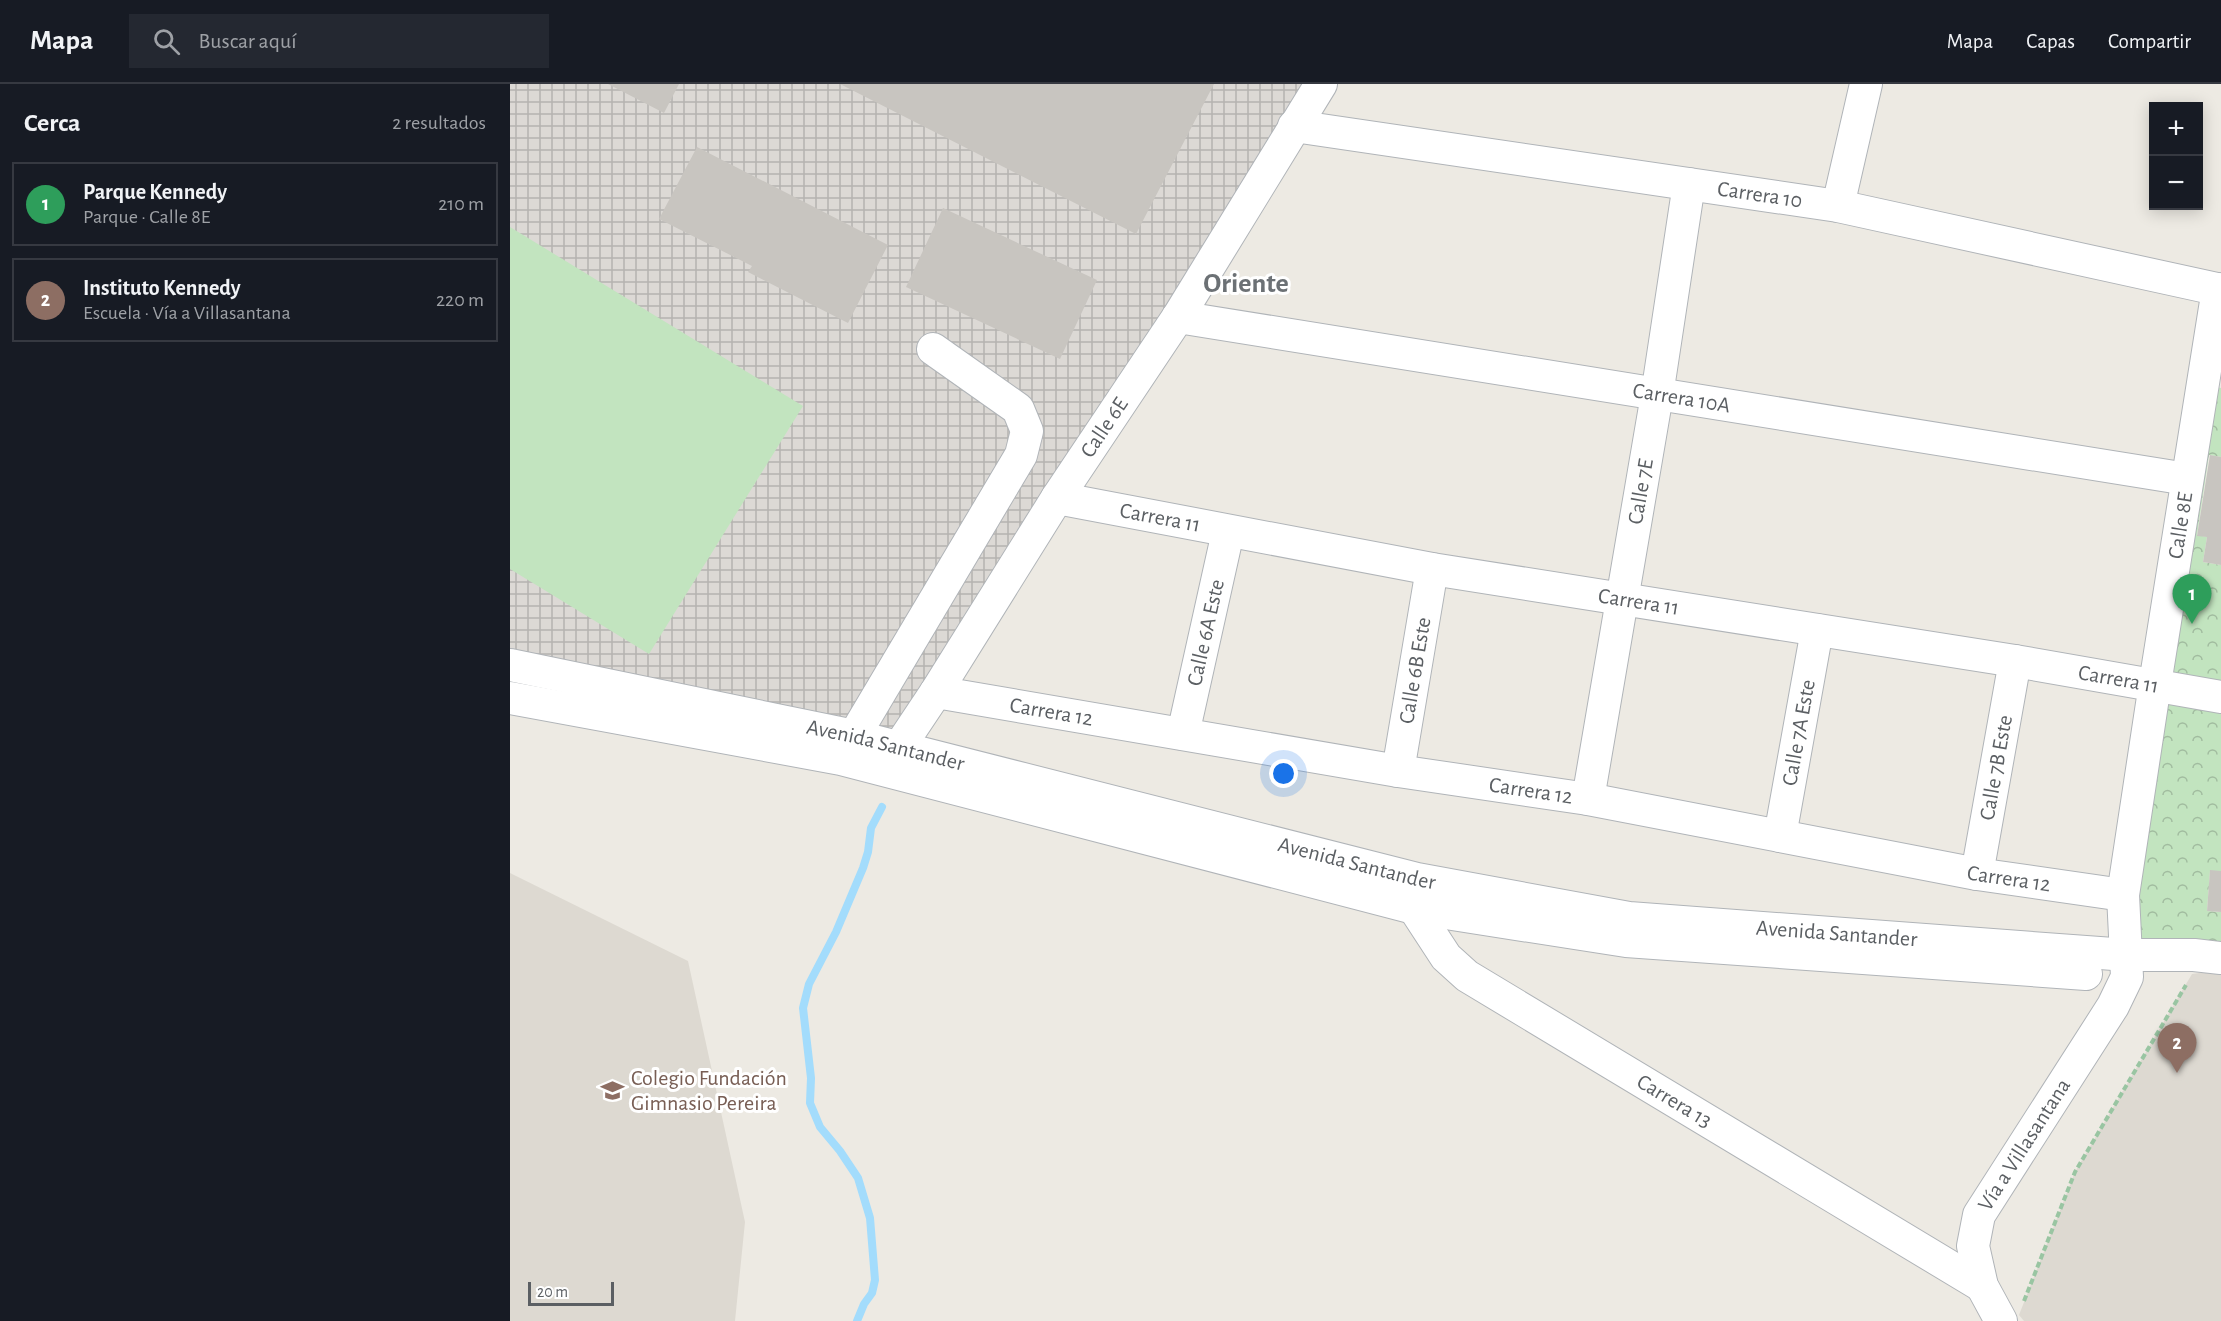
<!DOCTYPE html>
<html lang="es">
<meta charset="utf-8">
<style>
:root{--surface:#171b24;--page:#242831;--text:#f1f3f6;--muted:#9ea1a6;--line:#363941;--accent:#2563eb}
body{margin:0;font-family:"Alegreya Sans",sans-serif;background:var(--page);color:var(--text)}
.controls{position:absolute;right:18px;top:18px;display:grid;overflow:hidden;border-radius:0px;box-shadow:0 3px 15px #0003}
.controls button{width:54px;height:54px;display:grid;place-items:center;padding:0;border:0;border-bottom:2px solid var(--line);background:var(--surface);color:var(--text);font:30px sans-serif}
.scale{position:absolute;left:18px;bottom:15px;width:86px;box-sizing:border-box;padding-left:6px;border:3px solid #5b5f63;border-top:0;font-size:16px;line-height:21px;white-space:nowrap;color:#5b5f63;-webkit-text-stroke:4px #fff;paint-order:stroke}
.you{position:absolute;left:774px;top:690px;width:21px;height:21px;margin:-15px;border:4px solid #fff;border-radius:50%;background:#1a73e8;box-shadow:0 0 0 9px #1a73e833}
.badge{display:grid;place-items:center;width:39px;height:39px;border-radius:50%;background:var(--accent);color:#fff;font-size:20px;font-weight:700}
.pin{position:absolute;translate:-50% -50px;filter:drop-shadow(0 2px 3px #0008)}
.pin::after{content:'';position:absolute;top:32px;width:21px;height:18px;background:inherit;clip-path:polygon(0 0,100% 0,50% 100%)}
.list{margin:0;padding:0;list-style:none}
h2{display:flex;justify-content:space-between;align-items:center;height:78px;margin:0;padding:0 24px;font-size:26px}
h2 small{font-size:20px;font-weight:400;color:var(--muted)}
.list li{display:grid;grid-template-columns:39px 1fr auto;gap:18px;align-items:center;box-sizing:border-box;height:84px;margin:0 12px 12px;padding:0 12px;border:2px solid var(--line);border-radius:0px}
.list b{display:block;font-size:22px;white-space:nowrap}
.list p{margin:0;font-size:20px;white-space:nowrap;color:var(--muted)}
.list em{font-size:20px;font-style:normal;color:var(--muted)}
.icon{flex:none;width:33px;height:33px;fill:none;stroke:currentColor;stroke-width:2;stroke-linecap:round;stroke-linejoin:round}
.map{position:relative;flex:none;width:1711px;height:1237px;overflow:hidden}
header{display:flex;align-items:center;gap:36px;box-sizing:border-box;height:84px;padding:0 30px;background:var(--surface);border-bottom:2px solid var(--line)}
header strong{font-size:28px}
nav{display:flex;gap:33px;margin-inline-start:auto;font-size:21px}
.search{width:420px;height:54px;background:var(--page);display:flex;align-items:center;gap:15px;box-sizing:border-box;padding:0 21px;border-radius:0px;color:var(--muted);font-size:22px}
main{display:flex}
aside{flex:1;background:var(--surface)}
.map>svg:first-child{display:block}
</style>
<header>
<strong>Mapa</strong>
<div class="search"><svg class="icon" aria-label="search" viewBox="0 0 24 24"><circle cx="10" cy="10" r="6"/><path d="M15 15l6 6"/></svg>Buscar aquí</div>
<nav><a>Mapa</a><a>Capas</a><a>Compartir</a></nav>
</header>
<main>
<aside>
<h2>Cerca<small>2 resultados</small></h2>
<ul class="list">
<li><span class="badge" style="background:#2e9e5b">1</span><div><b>Parque Kennedy</b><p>Parque · Calle 8E</p></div><em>210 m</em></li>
<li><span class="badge" style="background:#8d6e63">2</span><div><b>Instituto Kennedy</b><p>Escuela · Vía a Villasantana</p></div><em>220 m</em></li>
</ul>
</aside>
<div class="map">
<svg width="1711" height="1237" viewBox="0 0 1711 1237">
<defs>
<pattern id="industrial-grid" width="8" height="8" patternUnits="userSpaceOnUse" patternTransform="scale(1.5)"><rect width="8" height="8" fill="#dcd9d5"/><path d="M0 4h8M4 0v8" fill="none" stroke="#b5b3b0"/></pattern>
<pattern id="park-crowns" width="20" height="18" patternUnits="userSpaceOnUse" patternTransform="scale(1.5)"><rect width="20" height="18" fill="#c2e4bf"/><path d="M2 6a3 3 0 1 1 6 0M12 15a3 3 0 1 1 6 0" fill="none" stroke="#a1bc9f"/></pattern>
</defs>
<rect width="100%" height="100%" fill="#edeae3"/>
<!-- industrial -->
<path fill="url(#industrial-grid)" d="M0,0H811L390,664L0,581Z"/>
<!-- education -->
<path fill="#ddd9d1" d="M0,789L178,877L235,1138L225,1237H0Z
M1711,886V1237H1514L1509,1231L1565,1088L1682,890Z"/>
<!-- grass -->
<path fill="#c2e4bf" d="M0,143L293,322L139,570L0,485Z"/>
<!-- park -->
<path fill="url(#park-crowns)" d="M1694,300L1711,304V373L1699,371L1687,451L1697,453L1693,478L1711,481V787H1700L1697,827L1711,828V874L1617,871Z"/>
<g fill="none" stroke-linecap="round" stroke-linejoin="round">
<!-- stream -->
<path stroke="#a3dcfc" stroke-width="8" d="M347,1237L354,1220L362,1209L365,1196L360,1134L348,1094L330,1067L310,1043L300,1019L301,994L293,924L299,900L326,848L353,784L358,768L361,744L372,723"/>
</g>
<!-- building -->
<path fill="#c8c5c0" d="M98,0H169L154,29Z
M330,0H704L626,150Z
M187,63L378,161L338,239L238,188L242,182L149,135Z
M433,124L587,196L550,275L396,203Z
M1700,371L1711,373V481L1693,478L1697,453L1687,452Z
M1700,786L1711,787V828L1697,827Z"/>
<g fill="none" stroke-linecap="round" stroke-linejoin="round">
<defs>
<g id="minor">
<path id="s1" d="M784,42L1328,122L1711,206"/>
<path d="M1328,122L1356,0"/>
<path id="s2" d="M668,233L1677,395"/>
<path id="s3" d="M547,414L922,485L1505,577L1711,613"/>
<path id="s4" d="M0,581L344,652L907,795L1119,834L1617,871H1684L1711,874"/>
<path id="s5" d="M426,608L888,687L1078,715L1467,790L1613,811"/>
<path d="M0,614L331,675L904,824L1116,857L1576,890"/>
<path id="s6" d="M673,650L718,448"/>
<path d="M334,669L511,371L517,347L508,325L423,265"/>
<path id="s7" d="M378,680L426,608L547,414L668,233L811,0"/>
<path id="s8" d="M888,687L922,485"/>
<path id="s9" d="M1078,715L1147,311L1179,100"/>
<path id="s10" d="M1270,752L1307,546"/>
<path id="s11" d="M1467,790L1505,577"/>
<path id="s12" d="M905,811L904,824L936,873L957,892L1472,1202"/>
<path id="s13" d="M1491,1237L1472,1202L1463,1162L1469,1131L1603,922L1617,893L1613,811L1645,600L1708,205"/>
</g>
</defs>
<!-- minor casing -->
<use href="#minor" stroke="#b0b4b8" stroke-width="34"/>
<!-- path -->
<path stroke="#99c5a2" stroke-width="4" stroke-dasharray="6 3" stroke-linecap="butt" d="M1514,1217L1565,1088L1676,901"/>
<!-- minor -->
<use href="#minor" stroke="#fff" stroke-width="32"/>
</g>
<!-- icons -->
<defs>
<symbol id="school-bare" viewBox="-9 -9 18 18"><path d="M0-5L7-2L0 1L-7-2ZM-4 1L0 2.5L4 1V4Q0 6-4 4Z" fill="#8d6e63" stroke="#fff" stroke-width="2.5" paint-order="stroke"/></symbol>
</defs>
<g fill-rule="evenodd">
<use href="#school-bare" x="86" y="990" width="33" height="33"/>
</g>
<g text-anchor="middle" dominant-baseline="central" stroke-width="6" stroke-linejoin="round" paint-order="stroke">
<!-- street labels -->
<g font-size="22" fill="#5b5f63" stroke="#fff">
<text stroke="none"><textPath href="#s1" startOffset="471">Carrera 10</textPath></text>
<text stroke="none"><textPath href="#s2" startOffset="510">Carrera 10A</textPath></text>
<text stroke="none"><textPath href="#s7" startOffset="400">Calle 6E</textPath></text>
<text stroke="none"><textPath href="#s9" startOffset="312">Calle 7E</textPath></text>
<text stroke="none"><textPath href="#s3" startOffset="105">Carrera 11</textPath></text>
<text stroke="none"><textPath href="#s13" startOffset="849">Calle 8E</textPath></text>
<text stroke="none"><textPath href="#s3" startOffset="591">Carrera 11</textPath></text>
<text stroke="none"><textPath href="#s6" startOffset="104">Calle 6A Este</textPath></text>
<text stroke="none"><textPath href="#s8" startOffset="102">Calle 6B Este</textPath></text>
<text stroke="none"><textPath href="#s3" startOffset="1077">Carrera 11</textPath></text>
<text stroke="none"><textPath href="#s5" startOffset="117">Carrera 12</textPath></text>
<text stroke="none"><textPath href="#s10" startOffset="105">Calle 7A Este</textPath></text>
<text stroke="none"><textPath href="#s4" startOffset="384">Avenida Santander</textPath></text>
<text stroke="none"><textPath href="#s11" startOffset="108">Calle 7B Este</textPath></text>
<text stroke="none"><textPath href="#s5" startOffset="603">Carrera 12</textPath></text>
<text stroke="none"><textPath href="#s4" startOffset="870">Avenida Santander</textPath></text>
<text stroke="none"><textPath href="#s5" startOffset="1089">Carrera 12</textPath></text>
<text stroke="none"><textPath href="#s4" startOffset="1356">Avenida Santander</textPath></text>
<text stroke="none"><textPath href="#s12" startOffset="342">Carrera 13</textPath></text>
<text stroke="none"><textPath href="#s13" startOffset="196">Vía a Villasantana</textPath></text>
</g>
<!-- education labels -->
<g font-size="22" fill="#785e54" stroke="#fff" text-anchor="start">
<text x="121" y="994">Colegio Fundación<tspan x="121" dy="25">Gimnasio Pereira</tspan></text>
</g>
<!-- district labels -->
<g font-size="28" font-weight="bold" fill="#6c7175" stroke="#fff">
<text x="736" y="200">Oriente</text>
</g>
</g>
</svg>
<div class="controls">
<button>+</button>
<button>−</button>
</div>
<div class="scale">20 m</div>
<div class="you"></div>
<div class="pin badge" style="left:1682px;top:540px;background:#2e9e5b">1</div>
<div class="pin badge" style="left:1667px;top:989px;background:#8d6e63">2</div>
</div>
</main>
